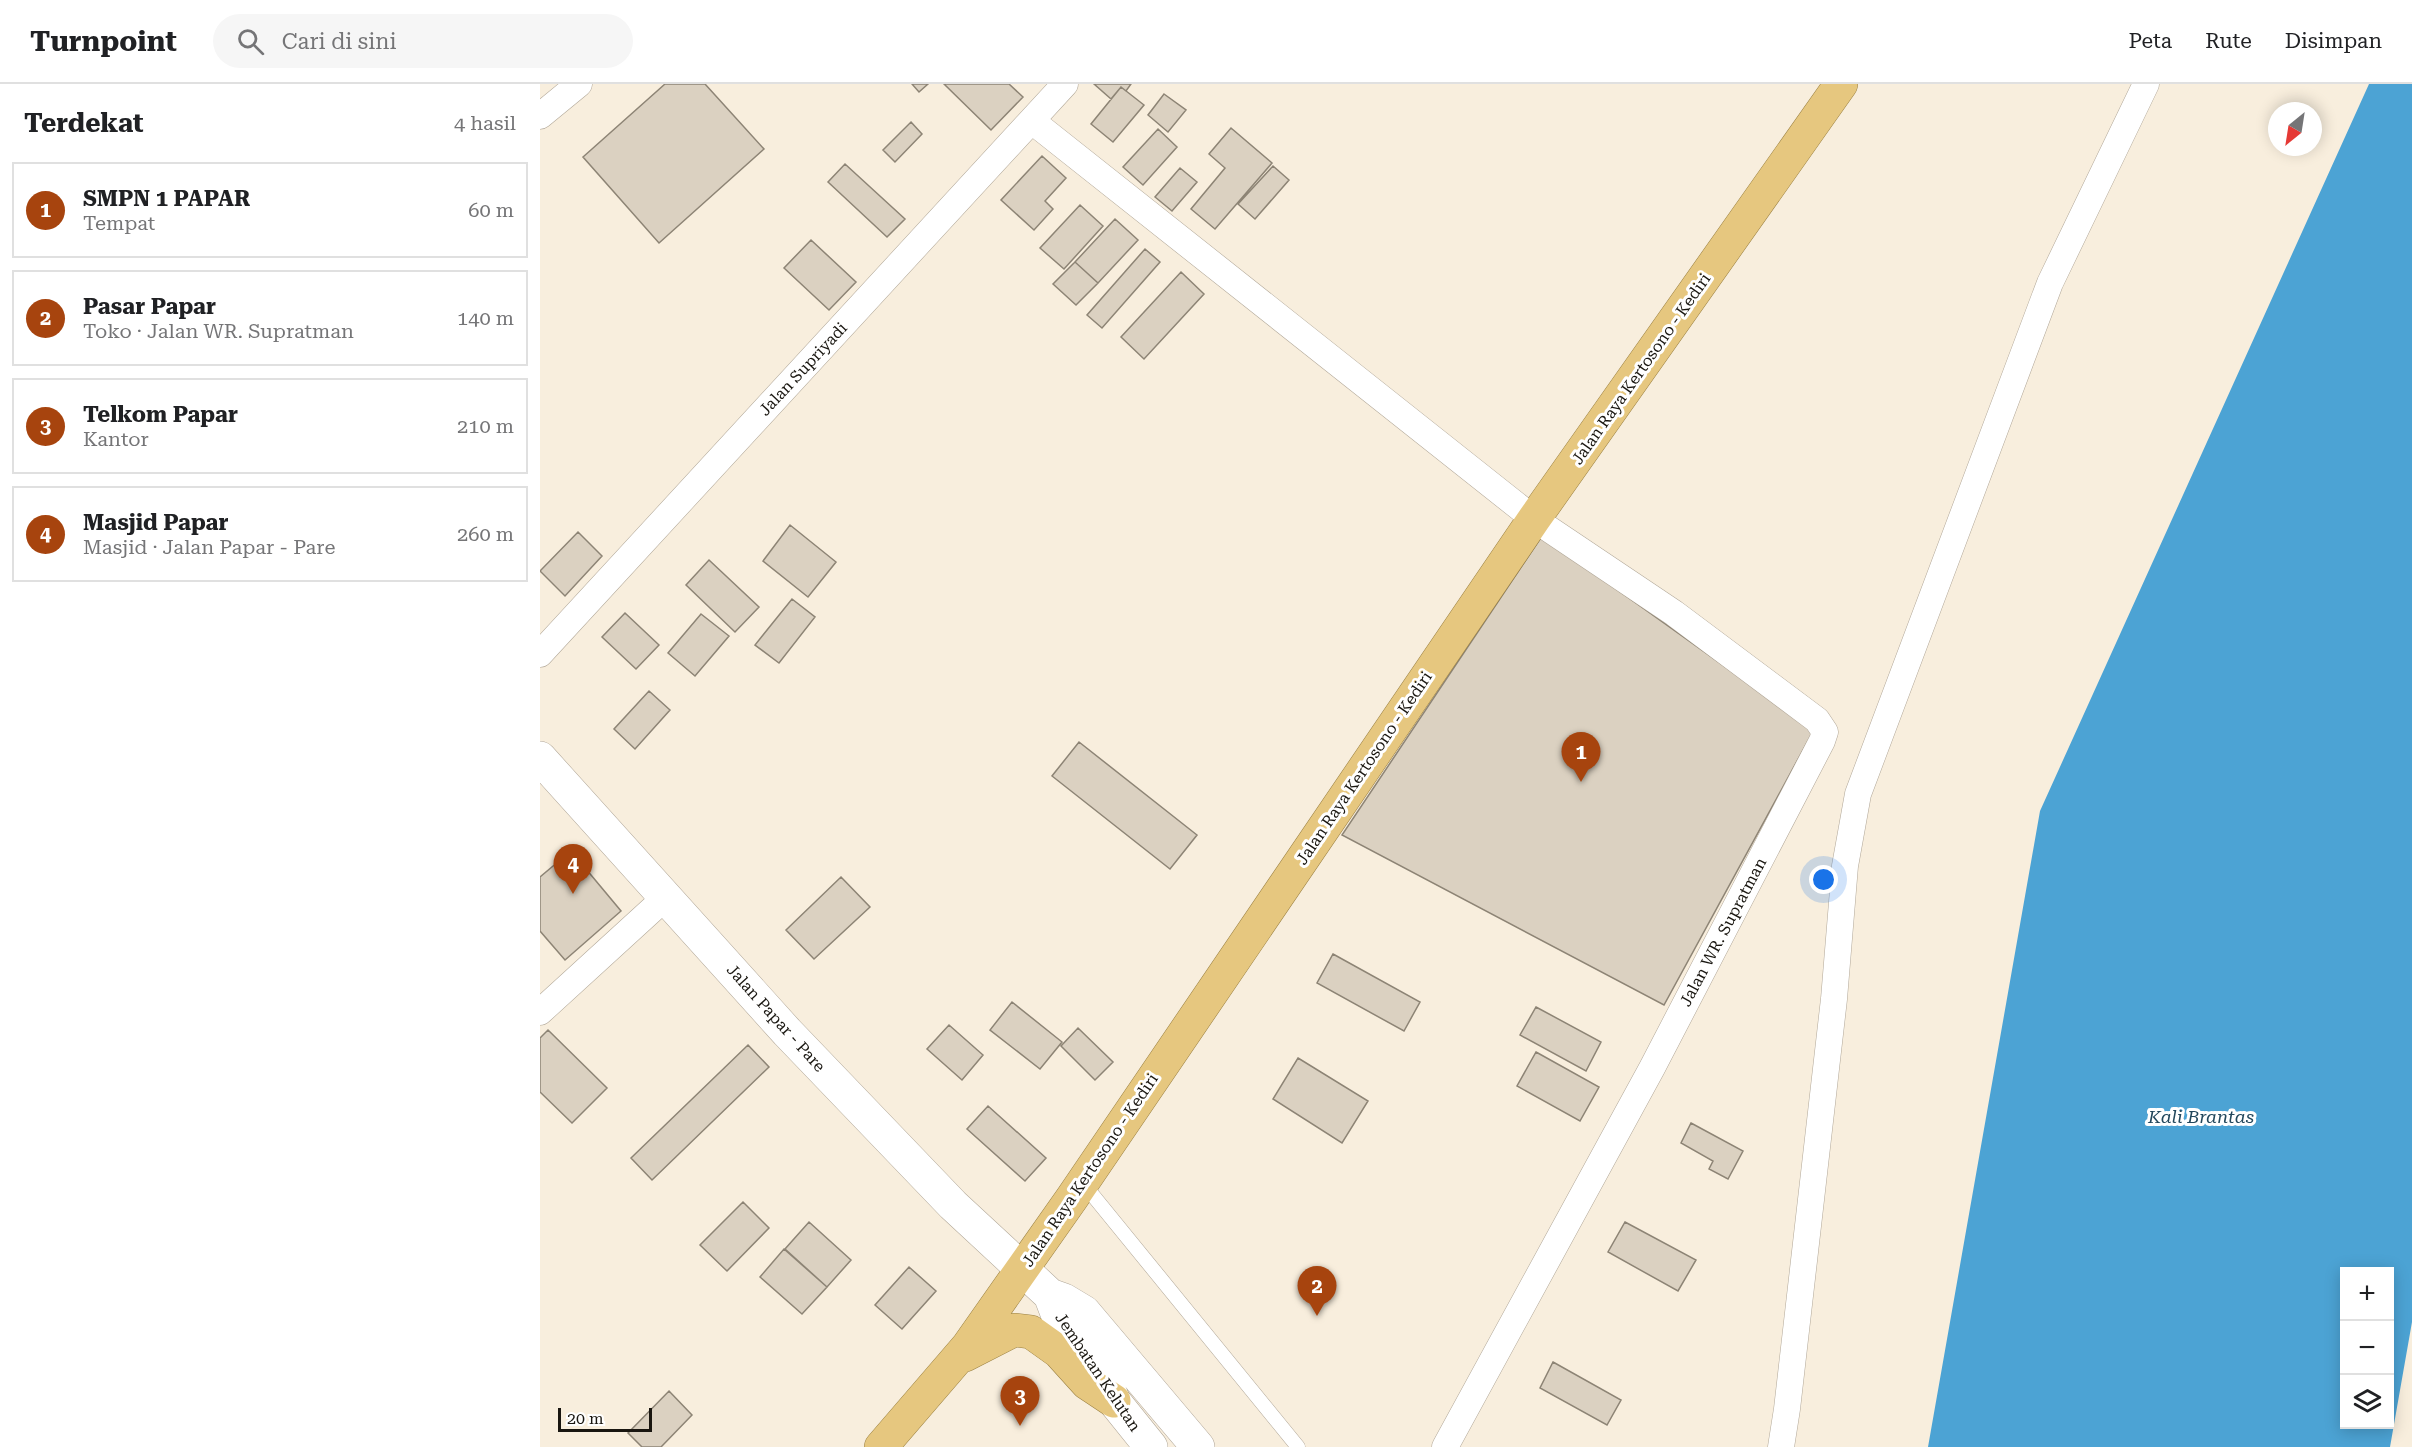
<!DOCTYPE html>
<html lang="id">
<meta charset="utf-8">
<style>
:root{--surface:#fff;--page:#f6f6f6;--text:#202124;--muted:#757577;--line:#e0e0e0;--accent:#a7440e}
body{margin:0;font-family:"Roboto Serif",serif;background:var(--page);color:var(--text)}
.controls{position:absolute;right:18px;bottom:18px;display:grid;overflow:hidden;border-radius:0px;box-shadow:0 3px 15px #0003}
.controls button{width:54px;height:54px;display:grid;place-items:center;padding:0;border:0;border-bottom:2px solid var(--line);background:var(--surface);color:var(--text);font:30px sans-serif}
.compass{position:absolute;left:1728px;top:18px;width:54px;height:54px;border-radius:50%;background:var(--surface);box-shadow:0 3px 15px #0003;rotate:210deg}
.scale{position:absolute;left:18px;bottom:15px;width:94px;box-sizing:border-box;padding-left:6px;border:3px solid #191610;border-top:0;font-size:16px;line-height:21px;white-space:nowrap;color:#191610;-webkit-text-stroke:4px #fff;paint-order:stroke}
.you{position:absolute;left:1284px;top:796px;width:21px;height:21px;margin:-15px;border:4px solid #fff;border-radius:50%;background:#1a73e8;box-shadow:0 0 0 9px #1a73e833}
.badge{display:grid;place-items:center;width:39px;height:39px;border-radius:50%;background:var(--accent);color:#fff;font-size:20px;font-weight:700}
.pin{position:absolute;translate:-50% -50px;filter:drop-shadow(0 2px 3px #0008)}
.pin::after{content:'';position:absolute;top:32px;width:21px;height:18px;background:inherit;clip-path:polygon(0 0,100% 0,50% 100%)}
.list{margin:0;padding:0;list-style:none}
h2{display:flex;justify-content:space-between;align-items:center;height:78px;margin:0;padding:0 24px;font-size:26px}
h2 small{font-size:20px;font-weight:400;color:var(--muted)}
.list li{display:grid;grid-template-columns:39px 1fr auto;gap:18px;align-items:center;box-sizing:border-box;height:96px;margin:0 12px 12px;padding:0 12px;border:2px solid var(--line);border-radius:0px}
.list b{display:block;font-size:22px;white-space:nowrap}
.list p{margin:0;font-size:20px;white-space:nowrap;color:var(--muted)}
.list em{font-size:20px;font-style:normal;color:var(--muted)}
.icon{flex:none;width:33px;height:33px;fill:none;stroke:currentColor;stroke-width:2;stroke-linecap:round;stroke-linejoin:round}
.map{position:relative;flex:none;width:1872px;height:1363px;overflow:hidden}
header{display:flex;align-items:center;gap:36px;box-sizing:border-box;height:84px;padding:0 30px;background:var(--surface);border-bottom:2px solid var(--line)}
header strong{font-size:28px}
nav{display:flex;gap:33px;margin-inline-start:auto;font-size:21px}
.search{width:420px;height:54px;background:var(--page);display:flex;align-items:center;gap:15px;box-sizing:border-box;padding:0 21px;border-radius:33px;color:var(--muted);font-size:22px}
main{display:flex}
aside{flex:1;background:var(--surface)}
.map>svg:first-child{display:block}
</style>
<header>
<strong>Turnpoint</strong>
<div class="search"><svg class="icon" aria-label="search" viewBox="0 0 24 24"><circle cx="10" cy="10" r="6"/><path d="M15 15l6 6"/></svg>Cari di sini</div>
<nav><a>Peta</a><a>Rute</a><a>Disimpan</a></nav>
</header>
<main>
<aside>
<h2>Terdekat<small>4 hasil</small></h2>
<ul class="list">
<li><span class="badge">1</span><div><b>SMPN 1 PAPAR</b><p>Tempat</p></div><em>60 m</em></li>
<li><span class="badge">2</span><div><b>Pasar Papar</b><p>Toko · Jalan WR. Supratman</p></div><em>140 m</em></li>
<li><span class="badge">3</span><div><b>Telkom Papar</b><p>Kantor</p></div><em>210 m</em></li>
<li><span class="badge">4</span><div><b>Masjid Papar</b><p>Masjid · Jalan Papar - Pare</p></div><em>260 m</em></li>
</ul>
</aside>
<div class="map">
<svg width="1872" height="1363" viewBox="0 0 1872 1363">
<rect width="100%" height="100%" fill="#f8eedd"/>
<!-- water -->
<path fill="#4ca3d4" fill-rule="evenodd" d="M1829,0H1872V1238L1850,1363H1388L1500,727ZM1804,1188H1850V1340H1804Z"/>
<!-- building -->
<path fill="#dbd1c1" stroke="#8d8475" stroke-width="1.5" d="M125,0H165L224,65L119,159L43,73Z
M372,0H388L379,8Z
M404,0H469L483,13L451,46Z
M554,0H591L586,7L581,3L571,15Z
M581,3L604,21L573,58L551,40Z
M624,10L646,26L628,48L608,31Z
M371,38L382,50L355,78L343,66Z
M691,44L732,79L675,145L651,125L685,84L669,70Z
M618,45L637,63L603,101L583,83Z
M502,72L526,94L505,117L513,125L494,146L461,116Z
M305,80L365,135L347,153L288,98Z
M733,82L749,96L715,135L698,120Z
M640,84L657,98L632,127L615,113Z
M540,121L563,142L524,185L500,164Z
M575,135L598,156L558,199L535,178Z
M271,156L316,198L289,226L244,184Z
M605,165L620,178L562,244L547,231Z
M535,178L558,199L536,221L513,200Z
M641,188L664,210L604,275L581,253Z
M250,441L296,478L268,513L223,477Z
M38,448L62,472L25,512L0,487Z
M1002,452L1274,646L1124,921L802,751Z
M169,476L219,523L195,548L146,501Z
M252,515L275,533L239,579L215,561Z
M85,529L119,561L96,585L62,553Z
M161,530L189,552L155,592L128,569Z
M109,607L130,626L95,665L74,645Z
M539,658L657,751L630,785L512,692Z
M31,767L81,827L25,876L0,847V793Z
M301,793L330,823L274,875L246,846Z
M793,870L880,918L864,947L777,899Z
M472,918L522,958L500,985L450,946Z
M996,923L1061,958L1046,987L980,951Z
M409,941L443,971L422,996L387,965Z
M538,944L573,978L555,996L521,962Z
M8,946L67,1004L32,1039L0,1008V954Z
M208,961L229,983L112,1096L91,1074Z
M996,968L1059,1003L1040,1037L977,1002Z
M758,974L828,1017L802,1059L733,1015Z
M448,1022L506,1074L485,1097L427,1045Z
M1151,1039L1203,1067L1188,1095L1169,1085L1173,1077L1141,1059Z
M203,1118L229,1144L187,1187L160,1161Z
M269,1138L311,1176L287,1203L245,1165Z
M1085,1138L1156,1176L1138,1207L1068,1168Z
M244,1165L287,1203L262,1230L220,1193Z
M369,1183L396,1207L362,1245L335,1221Z
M1013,1278L1081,1316L1067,1341L1000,1304Z
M129,1307L152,1331L121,1363H102L88,1349Z"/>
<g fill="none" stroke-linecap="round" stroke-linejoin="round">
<defs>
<path id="service" d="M542,1098L758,1363"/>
<path id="minor" d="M0,32L39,0
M492,37L994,435L1134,529L1277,636L1285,648L1282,657L1112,984L905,1363
M0,570L525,0
M0,928L127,812
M1241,1363L1247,1325L1294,915L1305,782L1318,710L1510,199L1606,0"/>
<path id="secondary" d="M0,674L247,948L413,1121L510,1211L524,1216L544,1228L658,1363
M510,1211L518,1232L526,1245L560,1288L574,1317L611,1363"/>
<path id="trunk" d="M425,1271L474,1246L491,1248L519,1268L547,1299L574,1317
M341,1363L428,1262L532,1114L994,435L1301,0"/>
</defs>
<!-- service casing -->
<use href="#service" stroke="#b1a798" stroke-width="15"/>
<!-- minor casing -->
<use href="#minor" stroke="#b1a798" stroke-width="27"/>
<!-- secondary casing -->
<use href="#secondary" stroke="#b1a798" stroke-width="34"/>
<!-- trunk casing -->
<use href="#trunk" stroke="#9a8043" stroke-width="34"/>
<!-- service -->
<use href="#service" stroke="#fff" stroke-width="14"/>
<!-- minor -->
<use href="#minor" stroke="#fff" stroke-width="26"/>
<!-- secondary -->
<use href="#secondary" stroke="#fff" stroke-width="33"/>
<!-- trunk -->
<use href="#trunk" stroke="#e6c77f" stroke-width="33"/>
</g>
<g text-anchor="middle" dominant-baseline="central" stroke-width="6" stroke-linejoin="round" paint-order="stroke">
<!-- street labels -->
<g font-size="16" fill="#191610" stroke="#fff">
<text transform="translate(263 285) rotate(-47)">Jalan Supriyadi</text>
<text transform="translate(1101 285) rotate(-55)">Jalan Raya Kertosono - Kediri</text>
<text transform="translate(824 684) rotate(-56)">Jalan Raya Kertosono - Kediri</text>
<text transform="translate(1183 848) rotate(-62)">Jalan WR. Supratman</text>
<text transform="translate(236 934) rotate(48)">Jalan Papar - Pare</text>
<text transform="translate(550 1086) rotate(-56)">Jalan Raya Kertosono - Kediri</text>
<text transform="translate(558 1288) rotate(56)">Jembatan Kelutan</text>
</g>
<!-- water labels -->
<g font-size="18" font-style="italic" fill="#22475c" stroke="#fff">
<text x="1661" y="1032">Kali Brantas</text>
</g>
</g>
</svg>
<div class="controls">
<button>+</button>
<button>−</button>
<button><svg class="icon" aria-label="layers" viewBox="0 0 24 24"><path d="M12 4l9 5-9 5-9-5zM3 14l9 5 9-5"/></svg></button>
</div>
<svg class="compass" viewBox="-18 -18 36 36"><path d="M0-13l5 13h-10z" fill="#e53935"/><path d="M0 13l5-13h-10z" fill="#757577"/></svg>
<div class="scale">20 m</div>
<div class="you"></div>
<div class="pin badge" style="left:1041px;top:698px">1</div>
<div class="pin badge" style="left:777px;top:1232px">2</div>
<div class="pin badge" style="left:480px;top:1342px">3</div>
<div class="pin badge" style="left:33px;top:810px">4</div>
</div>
</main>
